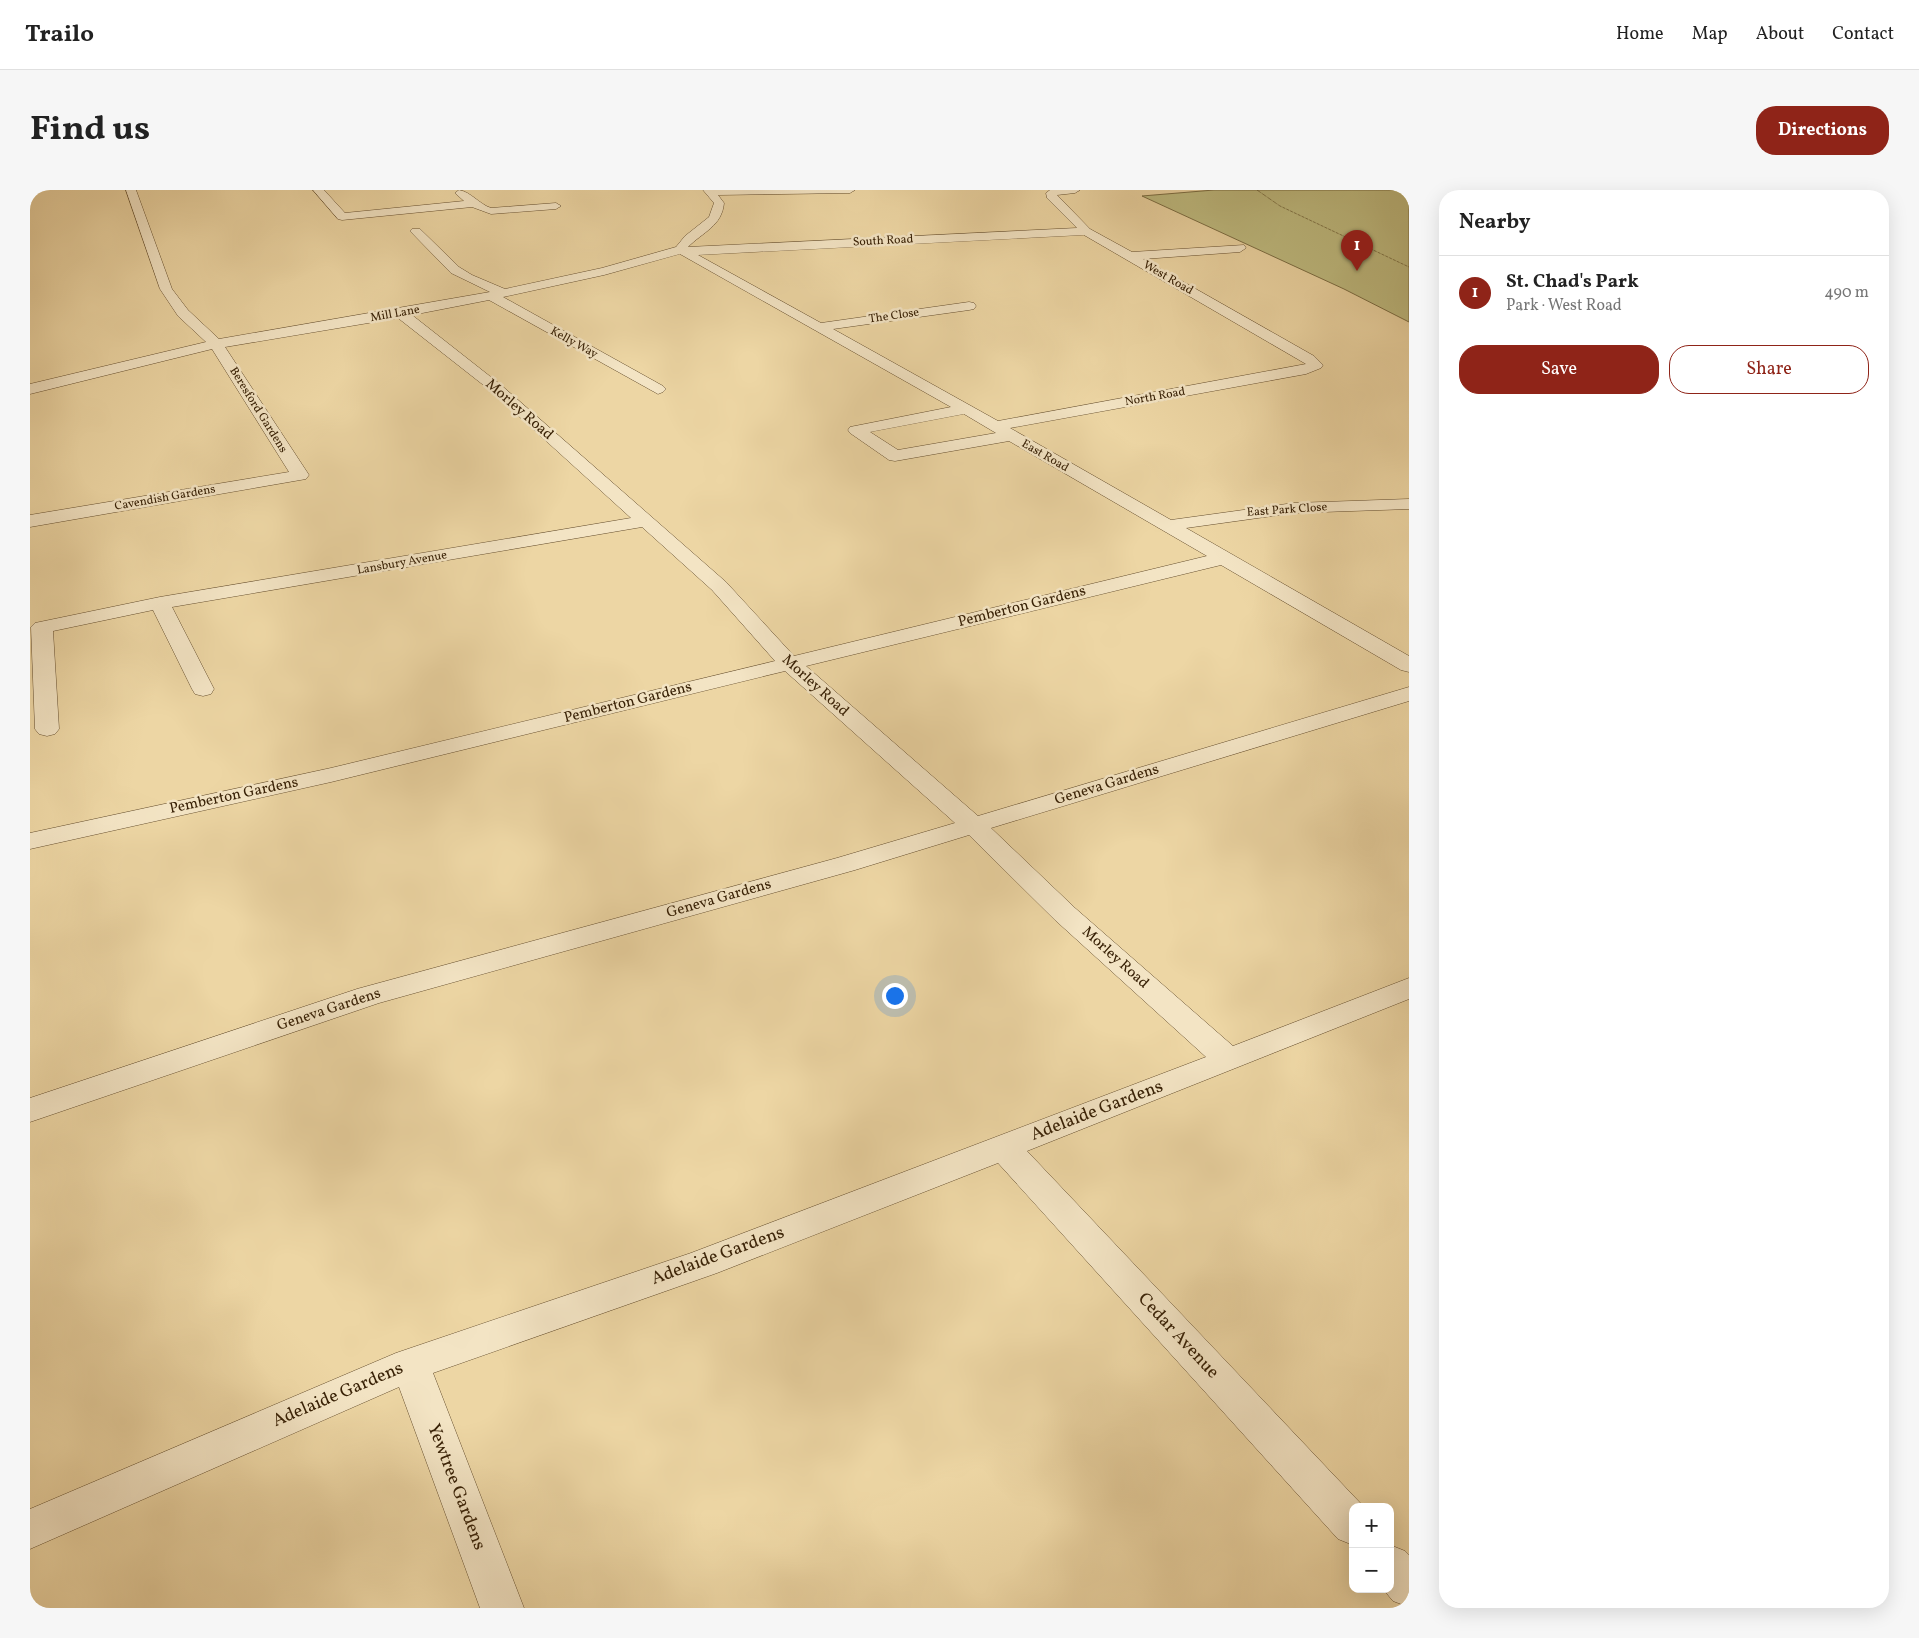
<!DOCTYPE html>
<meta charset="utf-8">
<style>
:root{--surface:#fff;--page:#f6f6f6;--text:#222;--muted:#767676;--line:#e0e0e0;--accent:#8f2418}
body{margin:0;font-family:Vollkorn,serif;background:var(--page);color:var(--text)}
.controls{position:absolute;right:15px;bottom:15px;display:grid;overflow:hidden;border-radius:10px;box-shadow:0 5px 20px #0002}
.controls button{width:45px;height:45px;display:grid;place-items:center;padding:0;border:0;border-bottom:1px solid var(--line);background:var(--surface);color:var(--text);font:25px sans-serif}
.you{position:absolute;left:864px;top:805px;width:18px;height:18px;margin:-12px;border:4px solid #fff;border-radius:50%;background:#1a73e8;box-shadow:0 0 0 8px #1a73e833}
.badge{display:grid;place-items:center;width:32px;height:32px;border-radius:50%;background:var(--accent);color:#fff;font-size:16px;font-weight:700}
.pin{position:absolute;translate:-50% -41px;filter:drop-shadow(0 1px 2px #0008)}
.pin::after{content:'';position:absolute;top:26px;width:18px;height:15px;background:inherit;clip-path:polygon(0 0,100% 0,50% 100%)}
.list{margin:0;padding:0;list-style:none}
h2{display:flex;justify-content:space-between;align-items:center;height:65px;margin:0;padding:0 20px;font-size:21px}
h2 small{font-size:16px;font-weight:400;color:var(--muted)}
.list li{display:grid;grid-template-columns:32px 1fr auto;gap:15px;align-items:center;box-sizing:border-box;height:75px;padding:0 20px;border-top:1px solid var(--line)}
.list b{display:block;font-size:19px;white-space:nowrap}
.list p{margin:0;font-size:16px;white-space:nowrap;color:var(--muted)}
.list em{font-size:16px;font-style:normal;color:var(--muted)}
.actions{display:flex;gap:10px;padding:15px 20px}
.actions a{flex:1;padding:11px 0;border:1px solid var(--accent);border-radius:20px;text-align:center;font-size:18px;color:var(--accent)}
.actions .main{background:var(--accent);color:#fff}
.map{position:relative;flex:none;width:1379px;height:1418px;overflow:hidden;border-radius:20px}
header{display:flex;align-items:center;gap:30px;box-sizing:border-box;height:70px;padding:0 25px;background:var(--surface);border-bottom:1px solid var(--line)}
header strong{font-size:24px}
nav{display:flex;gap:28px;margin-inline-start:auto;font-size:18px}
.intro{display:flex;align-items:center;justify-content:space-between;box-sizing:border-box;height:120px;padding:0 30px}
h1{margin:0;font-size:35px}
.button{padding:12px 22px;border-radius:20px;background:var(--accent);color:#fff;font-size:18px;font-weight:700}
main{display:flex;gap:30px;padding:0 30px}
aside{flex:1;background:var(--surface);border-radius:20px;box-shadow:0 5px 20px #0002}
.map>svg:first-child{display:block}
</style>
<header>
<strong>Trailo</strong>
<nav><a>Home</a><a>Map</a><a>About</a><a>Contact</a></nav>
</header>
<div class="intro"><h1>Find us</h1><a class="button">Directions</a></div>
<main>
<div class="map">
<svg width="1379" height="1418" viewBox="0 0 1379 1418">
<rect width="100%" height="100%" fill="#edd6a4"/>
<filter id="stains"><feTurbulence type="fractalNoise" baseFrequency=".004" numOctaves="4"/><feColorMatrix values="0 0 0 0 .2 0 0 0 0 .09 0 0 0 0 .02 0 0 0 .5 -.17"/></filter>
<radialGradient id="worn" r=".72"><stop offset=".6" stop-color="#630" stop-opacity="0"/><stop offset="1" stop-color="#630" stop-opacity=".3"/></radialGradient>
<!-- green -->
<path fill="#bfbc81" stroke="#7c6e44" d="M1184,0H1379V132L1314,99L1112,6Z"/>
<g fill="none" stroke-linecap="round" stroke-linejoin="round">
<defs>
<path id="minor" d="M96,0H106L142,99L158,120L189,149L460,102L421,83L382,43L380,41L382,39H390L429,77L442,85L475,99L572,78L646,57L655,46L679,27L684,13L673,0H825L820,3L688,5L694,13C692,36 673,42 658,57L1047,38L1017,8L1016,3L1020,0H1050L1045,3L1027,5L1060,39L1102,62L1214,55L1216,58L1210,62L1113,69L1284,166L1293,175L1291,178L1276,184L980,238L1141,330L1264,313L1379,309V319L1264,323L1156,338L1379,466V482L1371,480L1191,375L776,476L948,626L1379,497V511L961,638L1045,718L1203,856L1379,788V809L997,961L1334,1317H1323V1355L1308,1349L968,973L687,1083L403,1183L494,1418H450L369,1197L0,1359V1319L366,1163L661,1063L1176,867L1025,730L939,645L825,680L349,813L0,932V908L327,799L807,668L925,633L755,481L301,592L0,659V643L301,578L745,471L682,400L612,337L142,417L184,499L181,504L173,506L165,504L162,499L123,420L23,441L29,539L25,544L17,546L9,544L5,539L1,437L5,433L130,407L601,328L461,201L368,128L195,157L279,285L276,289L0,337V325L259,282L182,159L0,204V194L176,152L148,126L130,99ZM1054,45L1276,174L968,231L803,139L939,120L944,119L946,116L944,113L939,112L791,133L668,65ZM650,64L921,217L820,237L818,240L820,243L859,270L865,271L979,251L1177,366L764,466L696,392L471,195L382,125L459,110L628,204L633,202L636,199L633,196L473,107L574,85ZM934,224L966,243L868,260L840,242Z
M283,0H294L315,23L434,11L425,3L429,0C441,2 449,14 461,18L526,13L531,16L526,19L461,24L442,17L312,30L308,29Z
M1360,1355L1375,1361L1379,1365V1417L1363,1411L1353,1399H1360Z"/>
</defs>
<!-- minor casing -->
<use href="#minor" stroke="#654e2e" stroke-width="1"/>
<!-- path -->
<path stroke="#382106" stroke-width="1" stroke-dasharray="0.5 1" stroke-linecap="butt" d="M1227,0L1250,16L1379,77"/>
<!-- minor -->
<use href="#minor" fill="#f3e4c4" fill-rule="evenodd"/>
</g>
<g text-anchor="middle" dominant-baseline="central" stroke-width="5" stroke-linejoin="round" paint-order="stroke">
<!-- far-street labels -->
<g font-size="12" fill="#382106" stroke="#f3e4c4">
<text transform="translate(853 51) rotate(-3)">South Road</text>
<text transform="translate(1138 88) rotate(30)">West Road</text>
<text transform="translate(365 124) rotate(-10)">Mill Lane</text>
<text transform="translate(864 126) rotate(-8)">The Close</text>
<text transform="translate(544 153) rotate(29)">Kelly Way</text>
<text transform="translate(1125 207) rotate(-10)">North Road</text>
<text transform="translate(228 220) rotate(58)">Beresford Gardens</text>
<text transform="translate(1015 266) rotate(30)">East Road</text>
<text transform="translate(135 308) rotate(-10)">Cavendish Gardens</text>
<text transform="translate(1257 320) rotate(-4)">East Park Close</text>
<text transform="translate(372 373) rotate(-10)">Lansbury Avenue</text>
</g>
<!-- street labels -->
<g font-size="15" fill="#382106" stroke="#f3e4c4">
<text transform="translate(489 220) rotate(41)">Morley Road</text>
<text transform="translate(992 417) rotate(-14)">Pemberton Gardens</text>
<text transform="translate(785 496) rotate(42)">Morley Road</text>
<text transform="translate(598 513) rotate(-14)">Pemberton Gardens</text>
<text transform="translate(1077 595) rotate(-17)">Geneva Gardens</text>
<text transform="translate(204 606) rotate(-12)">Pemberton Gardens</text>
<text transform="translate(689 709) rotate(-16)">Geneva Gardens</text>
<text transform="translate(1085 768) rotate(42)">Morley Road</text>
<text transform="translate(299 820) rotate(-18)">Geneva Gardens</text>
</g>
<!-- near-street labels -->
<g font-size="18" fill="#382106" stroke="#f3e4c4">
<text transform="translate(1067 921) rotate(-21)">Adelaide Gardens</text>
<text transform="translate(688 1066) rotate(-20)">Adelaide Gardens</text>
<text transform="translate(1148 1146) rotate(47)">Cedar Avenue</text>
<text transform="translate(308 1205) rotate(-23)">Adelaide Gardens</text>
<text transform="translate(426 1297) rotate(69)">Yewtree Gardens</text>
</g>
</g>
<rect width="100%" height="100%" filter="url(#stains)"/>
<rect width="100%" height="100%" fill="url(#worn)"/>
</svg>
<div class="controls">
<button>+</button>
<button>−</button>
</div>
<div class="you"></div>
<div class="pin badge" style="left:1327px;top:81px">1</div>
</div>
<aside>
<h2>Nearby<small></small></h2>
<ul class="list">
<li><span class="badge">1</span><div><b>St. Chad's Park</b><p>Park · West Road</p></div><em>490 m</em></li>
</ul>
<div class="actions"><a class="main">Save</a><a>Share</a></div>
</aside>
</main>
